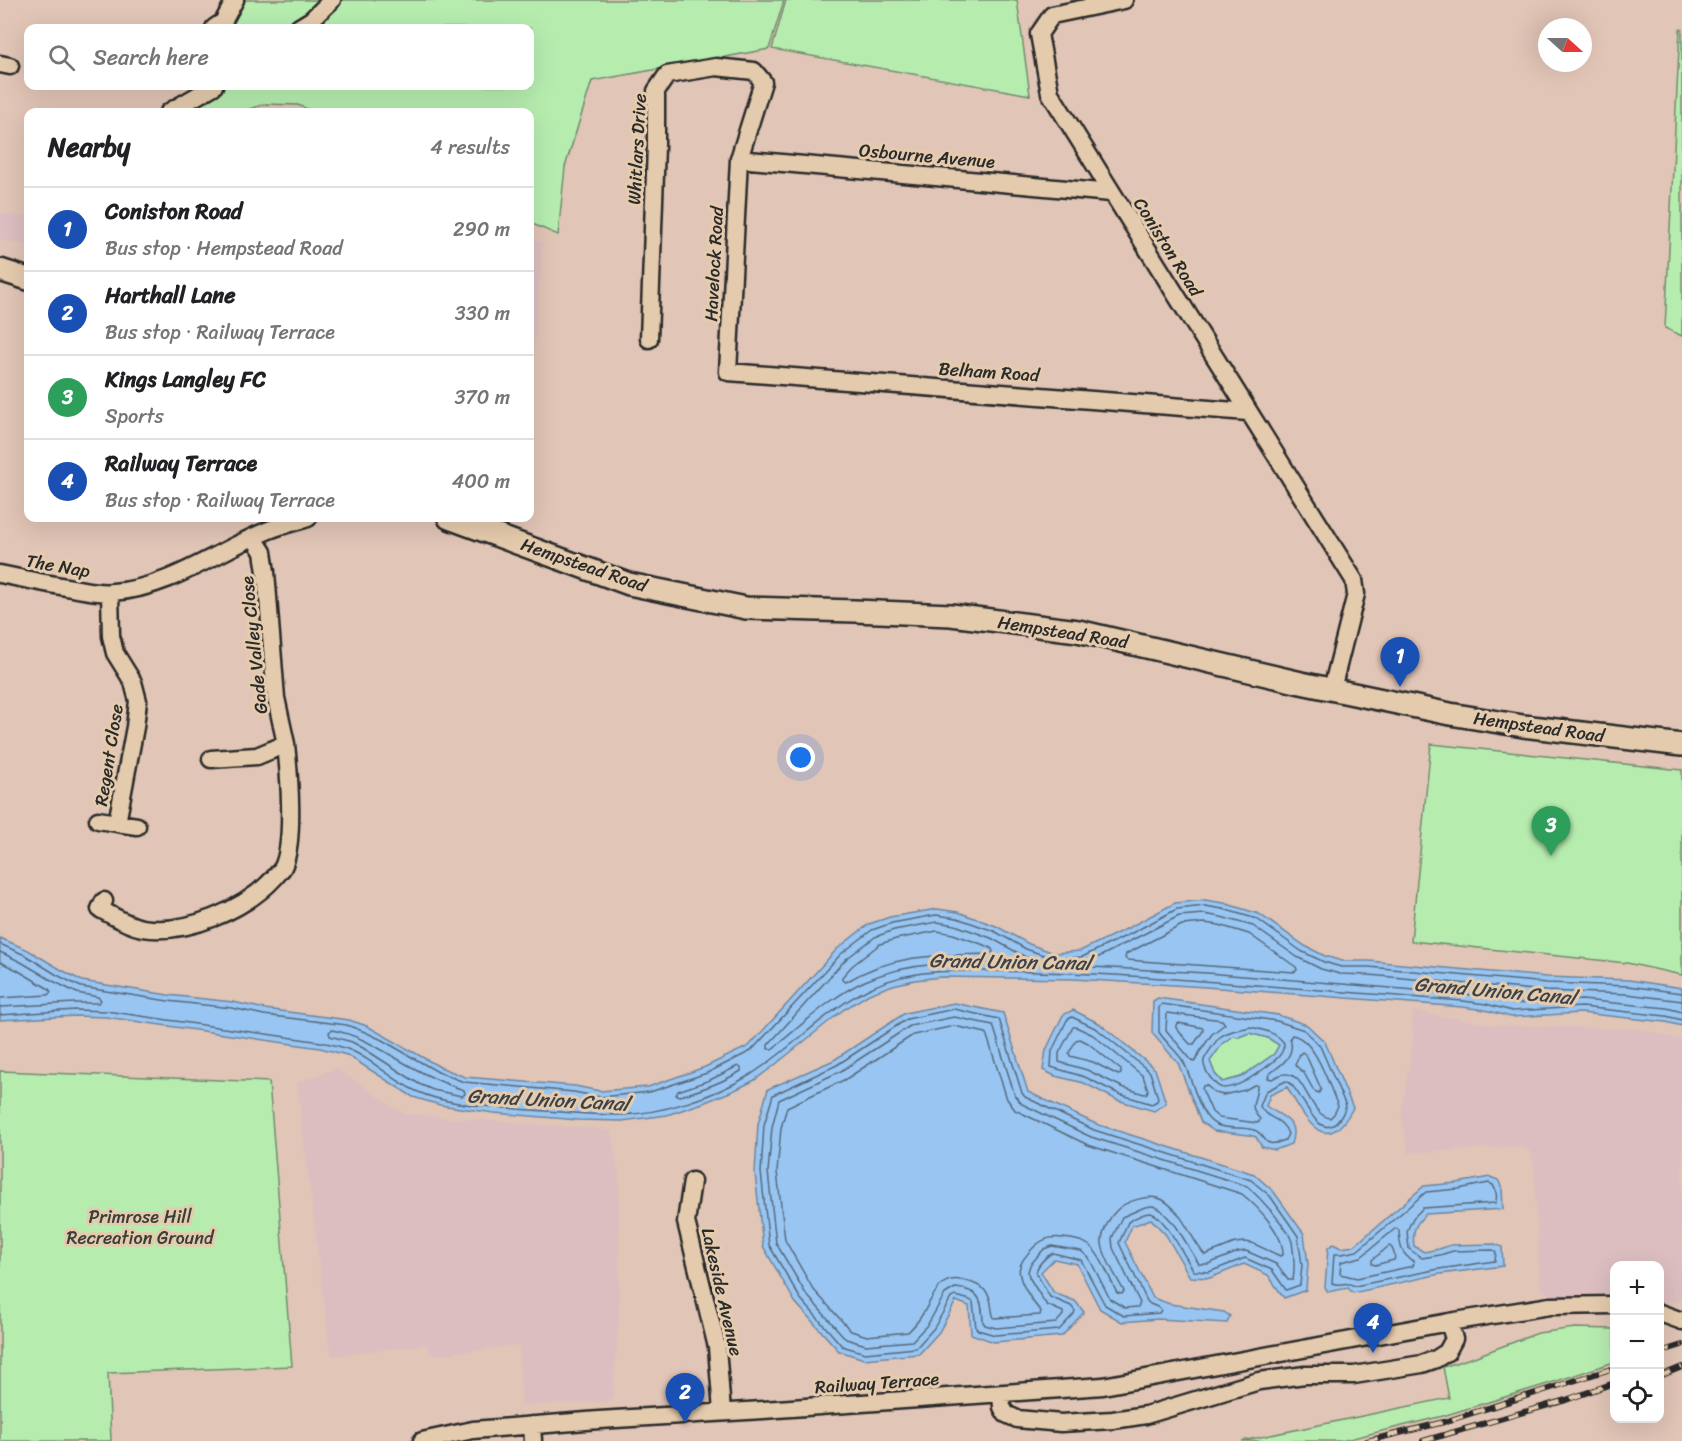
<!DOCTYPE html>
<meta charset="utf-8">
<style>
:root{--surface:#fff;--page:#f2f2f2;--text:#202124;--muted:#757577;--line:#e0e0e0;--accent:#0b8043}
body{margin:0;font-family:Sriracha,sans-serif;background:var(--page);color:var(--text)}
.controls{position:absolute;right:18px;bottom:18px;display:grid;overflow:hidden;border-radius:12px;box-shadow:0 6px 24px #0002}
.controls button{width:54px;height:54px;display:grid;place-items:center;padding:0;border:0;border-bottom:2px solid var(--line);background:var(--surface);color:var(--text);font:30px sans-serif}
.compass{position:absolute;left:1538px;top:18px;width:54px;height:54px;border-radius:50%;background:var(--surface);box-shadow:0 6px 24px #0002;rotate:111deg}
.you{position:absolute;left:801px;top:758px;width:21px;height:21px;margin:-15px;border:4px solid #fff;border-radius:50%;background:#1a73e8;box-shadow:0 0 0 9px #1a73e833}
.badge{display:grid;place-items:center;width:39px;height:39px;border-radius:50%;background:var(--accent);color:#fff;font-size:20px;font-weight:700}
.pin{position:absolute;translate:-50% -50px;filter:drop-shadow(0 2px 3px #0008)}
.pin::after{content:'';position:absolute;top:32px;width:21px;height:18px;background:inherit;clip-path:polygon(0 0,100% 0,50% 100%)}
.list{margin:0;padding:0;list-style:none}
h2{display:flex;justify-content:space-between;align-items:center;height:78px;margin:0;padding:0 24px;font-size:26px}
h2 small{font-size:20px;font-weight:400;color:var(--muted)}
.list li{display:grid;grid-template-columns:39px 1fr auto;gap:18px;align-items:center;box-sizing:border-box;height:84px;padding:0 24px;border-top:2px solid var(--line)}
.list b{display:block;font-size:22px;white-space:nowrap}
.list p{margin:0;font-size:20px;white-space:nowrap;color:var(--muted)}
.list em{font-size:20px;font-style:normal;color:var(--muted)}
.icon{flex:none;width:33px;height:33px;fill:none;stroke:currentColor;stroke-width:2;stroke-linecap:round;stroke-linejoin:round}
.map{position:relative;flex:none;width:1682px;height:1441px;overflow:hidden}
.search{position:absolute;background:var(--surface);box-shadow:0 6px 24px #0002;left:24px;top:24px;width:510px;height:66px;display:flex;align-items:center;gap:15px;box-sizing:border-box;padding:0 21px;border-radius:12px;color:var(--muted);font-size:22px}
.panel{position:absolute;background:var(--surface);box-shadow:0 6px 24px #0002;left:24px;top:108px;width:510px;height:414px;border-radius:12px}
.map>svg:first-child{display:block}
</style>
<div class="map">
<svg width="1682" height="1441" viewBox="0 0 1682 1441">
<rect width="100%" height="100%" fill="#e1c5b6"/>
<filter id="ink" filterUnits="userSpaceOnUse"><feTurbulence type="fractalNoise" baseFrequency=".0167" numOctaves="2"/><feDisplacementMap in="SourceGraphic" scale="12" xChannelSelector="R" yChannelSelector="G"/><feConvolveMatrix kernelMatrix="1 2 1 2 8 2 1 2 1" color-interpolation-filters="sRGB"/></filter>
<g filter="url(#ink)">
<!-- built -->
<path fill="#dcbec0" d="M0,213L28,217V245L0,240Z
M530,237L543,243L535,338L530,367Z
M1412,1011L1493,1025L1640,1029L1682,1040V1301H1660V1266H1614V1296L1604,1295L1554,1297L1540,1288L1534,1164L1531,1153L1527,1149L1521,1146L1408,1153L1401,1114L1413,1042Z
M336,1068L404,1114L610,1130L619,1175V1312L612,1401L521,1405L519,1345L433,1355L429,1351L427,1344L332,1356L329,1342L297,1083Z"/>
<!-- green -->
<path fill="#b6edaf" stroke="#708c6d" stroke-width="1.5" d="M244,0H784L769,49L592,81L565,167L558,235L530,223V112H314L298,105L265,104L243,111L171,112L202,96L198,86H530V28H225L229,26Z
M786,0H1017L1030,95L772,49Z
M1680,29H1682V336L1665,328Z
M1431,744L1682,770V975L1627,963L1411,941Z
M1249,1033L1268,1038L1279,1045L1274,1054L1241,1077L1223,1082L1215,1074L1210,1061L1223,1043L1233,1036L1239,1037Z
M0,1071L269,1082L292,1366L108,1373L111,1441H0Z
M1575,1328L1614,1329V1362L1557,1381L1443,1416L1341,1441H1242L1449,1398L1443,1367L1474,1357L1538,1333Z"/>
<!-- water -->
<path fill="#98c5f2" stroke="#6c87a2" stroke-width="1.5" fill-rule="evenodd" d="M1205,900L1224,903L1259,914L1305,946L1325,956L1342,961H1369L1547,977L1629,980L1682,988V1026L1666,1022L1581,1013L1511,1017L1485,1010L1462,1007L1206,987L1074,979L941,977L915,980L893,985L869,994L843,1010L771,1068L753,1081L735,1090L703,1103L667,1115L622,1121L578,1120L494,1113L440,1105L413,1097L347,1055L320,1048L106,1017L76,1016L0,1020V938L28,950L60,969L82,981L168,995L233,1002L265,1009L349,1020L367,1026L440,1067L465,1077L575,1086L600,1091L648,1087L705,1067L749,1046L837,949L869,924L890,917L937,909L958,912L996,926L1029,944L1054,953L1080,951L1128,928L1175,903Z
M1158,998L1278,1015L1307,1025L1325,1042L1353,1108C1325,1160 1305,1118 1287,1087L1270,1095L1266,1106C1283,1118 1299,1119 1291,1144L1275,1150L1262,1147L1256,1137L1249,1135L1214,1131L1201,1122L1178,1063L1152,1033L1153,1001ZM1249,1033L1268,1038L1279,1045L1274,1054L1241,1077L1222,1082L1215,1074L1210,1061L1223,1043L1233,1036L1239,1037Z
M954,1003L1003,1013L1028,1092L1096,1124L1254,1174L1274,1192L1304,1234L1308,1264L1306,1290L1284,1298L1268,1275L1244,1264L1210,1278L1190,1277L1166,1235L1151,1219L1132,1226L1125,1242L1153,1298L1170,1304L1224,1312L1230,1316L1227,1323L1158,1319L1122,1322L1100,1309L1077,1264L1054,1259L1041,1272L1054,1293L1075,1301L1084,1312L1062,1336L994,1342L971,1334L969,1306L956,1301L939,1332L919,1354L864,1359L839,1351L795,1302L763,1246L755,1173L758,1124L768,1089L834,1060L905,1013Z
M1073,1010L1100,1024L1155,1069L1166,1103L1154,1111L1117,1100L1084,1083L1055,1076L1043,1070L1046,1050L1063,1015Z
M1490,1177L1498,1180L1502,1188L1503,1209L1426,1214C1415,1224 1412,1231 1414,1246L1424,1252L1439,1249L1451,1245L1495,1244L1502,1247L1503,1266L1440,1274L1353,1293L1348,1288L1328,1292L1325,1287L1328,1248L1333,1244L1341,1248L1354,1246L1424,1186L1457,1183Z"/>
<g fill="none" stroke-linecap="round" stroke-linejoin="round">
<!-- shore -->
<path stroke="#57697b" stroke-width="1.5" d="M937,922L955,925L991,938L1029,959L1031,962L1028,964C973,963 916,958 865,981C831,996 800,1027 772,1049H768V1045L846,959L875,937L894,930Z
M1204,923L1219,925L1249,934L1296,967L1297,970L1294,972L1127,960L1125,958L1126,954L1182,925Z
M937,931L953,934L987,946L992,949L993,952L990,954C938,955 892,954 846,982L842,980V977L852,966L880,944L896,939Z
M0,944L25,955L57,975L81,987L168,1001L232,1008L264,1015L347,1025L365,1032L382,1040L438,1072L464,1082L574,1092L600,1097L650,1092L707,1073L751,1051L841,954L872,930L892,923L936,915L957,918L994,931L1026,949L1055,959L1082,957L1130,934L1177,909L1205,906L1223,909L1257,919L1301,951L1324,962L1341,967H1369L1547,983L1628,986L1682,993
M0,952L21,962L53,981L77,993L98,997L101,1000L98,1003H75L0,1007
M0,962L17,970L49,989L51,992L48,995L0,998
M1682,1001L1627,994L1546,991L1369,975L1340,974L1321,969L1297,957L1253,926L1221,917L1204,914L1179,916L1091,961L1089,963L1092,967L1207,973L1464,994L1488,997L1513,1004L1582,1000L1667,1008L1682,1012
M1162,1004L1277,1021L1304,1030L1320,1046L1346,1106C1344,1112 1341,1118 1336,1123C1315,1141 1301,1086 1286,1081L1266,1091L1260,1106C1266,1120 1282,1116 1288,1134L1285,1140C1260,1150 1270,1136 1254,1130C1243,1126 1229,1130 1217,1125C1198,1118 1193,1078 1183,1061C1176,1050 1165,1042 1159,1032V1007Z
M954,1009L999,1019L1022,1093L1025,1097L1094,1130L1251,1180L1270,1196L1298,1236L1302,1265L1300,1285L1286,1290L1272,1270L1245,1258L1209,1272L1194,1271C1186,1260 1164,1214 1150,1213C1144,1213 1133,1219 1128,1222L1119,1243L1147,1301L1150,1304L1160,1308L1161,1310L1159,1313L1124,1316L1105,1305L1081,1260L1053,1253C1046,1256 1037,1265 1036,1273L1050,1297L1071,1306L1075,1311L1074,1314L1059,1330L995,1335L978,1330L976,1328L973,1302L970,1300L956,1296L951,1298L934,1328L916,1348L865,1353L842,1346L800,1298L769,1245L761,1172L764,1125L773,1095L837,1065L907,1019Z
M1167,1013L1222,1020L1225,1024L1212,1034L1199,1053L1196,1061L1193,1062L1166,1030Z
M0,1015L76,1010L106,1011L321,1042C331,1044 341,1046 350,1050C374,1060 393,1081 416,1091C447,1105 483,1106 517,1109C550,1111 585,1115 619,1115C660,1114 714,1097 750,1075C808,1039 844,984 917,974C939,970 961,971 983,971C1027,971 1071,973 1115,975C1231,982 1347,993 1463,1001L1486,1004L1512,1011L1582,1007L1666,1016L1682,1020
M954,1017L993,1025L1015,1096L1022,1104L1091,1137L1247,1186C1259,1197 1288,1227 1292,1242C1294,1254 1295,1268 1293,1280H1288L1276,1264L1246,1251L1238,1252L1208,1264H1199L1176,1226L1161,1210L1153,1206L1145,1207L1122,1217L1112,1238L1113,1248L1140,1303L1138,1307L1125,1308L1110,1299L1089,1258L1081,1251L1052,1246L1044,1249L1030,1265L1028,1272L1029,1277L1043,1300L1047,1305L1063,1312V1315L1056,1323L996,1328L985,1325L983,1322C982,1300 981,1290 955,1288L945,1294L928,1324L912,1341L866,1345L846,1339L806,1294L776,1243L768,1172L772,1127L779,1100L841,1071L910,1026Z
M1072,1017L1097,1029L1150,1072L1158,1098L1157,1101L1152,1104L1119,1094L1085,1077L1051,1067L1052,1051L1067,1020Z
M1179,1023L1203,1028V1031L1194,1044H1190L1176,1028V1025Z
M954,1026L986,1033L1007,1099L1015,1110L1088,1145L1242,1194C1258,1207 1284,1234 1283,1255L1280,1256L1252,1243L1245,1242L1235,1243L1205,1255C1190,1238 1184,1213 1163,1200C1151,1193 1125,1201 1116,1211C1109,1218 1101,1234 1102,1244C1104,1258 1117,1278 1124,1291L1122,1294L1117,1293C1110,1280 1102,1257 1092,1248C1087,1242 1079,1241 1071,1239C1055,1236 1045,1236 1033,1248C1017,1264 1015,1272 1027,1292C1031,1299 1035,1306 1041,1311L1040,1315L994,1318C991,1311 992,1303 989,1296C985,1288 978,1285 970,1282C937,1271 935,1297 920,1318C917,1323 912,1328 908,1332L867,1336L851,1331L813,1289L785,1240L777,1172L781,1128L787,1107L846,1079L913,1035Z
M1073,1027H1076L1093,1035L1143,1076L1148,1090L1147,1093L1144,1094L1122,1087L1087,1070L1059,1062V1053Z
M1250,1027C1263,1030 1276,1032 1284,1043C1284,1055 1274,1061 1265,1068C1253,1076 1240,1087 1224,1088C1215,1088 1202,1068 1204,1060C1205,1057 1217,1039 1220,1037C1229,1030 1239,1030 1250,1027Z
M332,1030C361,1035 383,1051 408,1065C426,1075 444,1084 464,1090L465,1094L462,1096L433,1090L419,1084L363,1048L352,1042L330,1036L329,1032Z
M1292,1035C1316,1039 1329,1086 1338,1106L1334,1114L1330,1118C1309,1115 1305,1072 1285,1074C1280,1074 1276,1077 1272,1079L1268,1078L1269,1074C1282,1065 1296,1055 1290,1038Z
M1080,1039L1088,1043L1121,1070V1074L1118,1075L1093,1062L1070,1056L1069,1053L1076,1040Z
M1302,1052L1306,1055L1321,1089L1319,1093L1314,1091L1304,1073L1295,1065L1300,1054Z
M738,1066L741,1068V1071C722,1083 701,1090 680,1096L676,1095L678,1091L710,1080Z
M1206,1085L1215,1093L1223,1095L1245,1090L1254,1085H1257C1258,1099 1246,1105 1260,1119L1259,1122L1257,1123L1219,1118L1212,1112L1202,1089L1203,1086Z
M1489,1183L1493,1185C1496,1190 1498,1198 1495,1203L1423,1208L1413,1218L1407,1231L1409,1249L1422,1258L1440,1255L1453,1251L1493,1250L1496,1252L1495,1261L1439,1269L1355,1286C1344,1280 1340,1287 1332,1283L1334,1254H1342L1357,1251L1426,1192L1458,1189Z
M1396,1228L1399,1230C1400,1246 1400,1253 1414,1262L1413,1266L1357,1278L1340,1274L1341,1262L1361,1257Z
M1389,1246C1393,1247 1396,1257 1394,1260L1375,1265L1372,1264V1260Z"/>
<defs>
<path id="minor" d="M1124,0L1052,15L1039,34L1050,93L1354,580L1356,594L1332,689
M214,28L223,22L235,0
M298,28L311,20L332,0
M0,64L10,66
M169,112L214,86
M739,159L1111,193
M649,339L656,146V91L667,75L716,67L754,71L763,82L739,159L728,372L1248,412
M0,574C24,579 48,584 72,588C85,590 99,594 113,592C170,588 217,551 269,530C281,525 295,522 308,518
M110,593L111,636L115,653L133,682L138,701L135,727L117,823L137,826
M211,759L257,756L286,744L276,698L266,572L263,552L254,538
M98,820L117,823
M104,901L100,909C113,916 127,925 142,928C186,935 245,910 275,877C277,874 281,871 283,867C295,842 289,772 286,744
M692,1181L686,1222L717,1347L722,1412
M1660,1313L1682,1321
M1001,1394L1002,1407L1006,1414L1017,1419L1061,1423L1113,1420L1146,1415L1259,1381L1305,1375H1354L1422,1364L1436,1359L1447,1352L1454,1339L1449,1322
M532,1425L533,1441
M422,1441L473,1430L599,1420L763,1410L1103,1386L1449,1322L1550,1306L1614,1305"/>
<path id="major" d="M0,270L28,279
M449,518L629,584L746,608L855,611L951,615L1078,631L1301,683L1450,714L1523,726L1682,745"/>
</defs>
<!-- minor casing -->
<use href="#minor" stroke="#2b2b2b" stroke-width="21"/>
<!-- major casing -->
<use href="#major" stroke="#2b2b2b" stroke-width="26"/>
<!-- minor -->
<use href="#minor" stroke="#e5cbad" stroke-width="16"/>
<!-- major -->
<use href="#major" stroke="#e5cbad" stroke-width="21"/>
<defs>
<path id="rail" d="M1660,1352L1682,1345
M1660,1376L1682,1367
M1367,1441L1444,1422L1614,1368
M1423,1441L1566,1400L1614,1383"/>
</defs>
<!-- rail casing -->
<use href="#rail" stroke="#2b2b2b" stroke-width="6"/>
<!-- rail -->
<use href="#rail" stroke="#e5cbad" stroke-width="4" stroke-dasharray="11" stroke-linecap="butt"/>
</g>
</g>
<g text-anchor="middle" dominant-baseline="central" stroke-width="6" stroke-linejoin="round" paint-order="stroke">
<!-- street labels -->
<g font-size="18" fill="#2b2b2b" stroke="#e5cbad">
<text transform="translate(637 149) rotate(-87)">Whitlars Drive</text>
<text transform="translate(927 156) rotate(5)">Osbourne Avenue</text>
<text transform="translate(1168 247) rotate(58)">Coniston Road</text>
<text transform="translate(714 264) rotate(-87)">Havelock Road</text>
<text transform="translate(989 372) rotate(4)">Belham Road</text>
<text transform="translate(584 565) rotate(19)">Hempstead Road</text>
<text transform="translate(58 566) rotate(10)">The Nap</text>
<text transform="translate(1063 632) rotate(9)">Hempstead Road</text>
<text transform="translate(254 645) rotate(-96)">Gade Valley Close</text>
<text transform="translate(1539 727) rotate(8)">Hempstead Road</text>
<text transform="translate(109 755) rotate(-81)">Regent Close</text>
<text transform="translate(722 1292) rotate(77)">Lakeside Avenue</text>
<text transform="translate(877 1383) rotate(-4)">Railway Terrace</text>
</g>
<!-- park labels -->
<g font-size="18" fill="#393e38" stroke="#e5cbad">
<text x="140" y="1217">Primrose Hill<tspan x="140" dy="21">Recreation Ground</tspan></text>
</g>
<!-- water labels -->
<g font-size="20" font-style="italic" fill="#3b4249" stroke="#e5cbad">
<text transform="translate(1010 962) rotate(1)">Grand Union Canal</text>
<text transform="translate(1495 991) rotate(5)">Grand Union Canal</text>
<text transform="translate(548 1100) rotate(3)">Grand Union Canal</text>
</g>
</g>
</svg>
<div class="controls">
<button>+</button>
<button>−</button>
<button><svg class="icon" aria-label="locate" viewBox="0 0 24 24"><circle cx="12" cy="12" r="6"/><path d="M12 2v4M12 18v4M2 12h4M18 12h4"/></svg></button>
</div>
<svg class="compass" viewBox="-18 -18 36 36"><path d="M0-13l5 13h-10z" fill="#e53935"/><path d="M0 13l5-13h-10z" fill="#757577"/></svg>
<div class="you"></div>
<div class="pin badge" style="left:1400px;top:687px;background:#1a4fb4">1</div>
<div class="pin badge" style="left:685px;top:1423px;background:#1a4fb4">2</div>
<div class="pin badge" style="left:1551px;top:856px;background:#2e9e5b">3</div>
<div class="pin badge" style="left:1373px;top:1353px;background:#1a4fb4">4</div>
<div class="search"><svg class="icon" aria-label="search" viewBox="0 0 24 24"><circle cx="10" cy="10" r="6"/><path d="M15 15l6 6"/></svg>Search here</div>
<section class="panel">
<h2>Nearby<small>4 results</small></h2>
<ul class="list">
<li><span class="badge" style="background:#1a4fb4">1</span><div><b>Coniston Road</b><p>Bus stop · Hempstead Road</p></div><em>290 m</em></li>
<li><span class="badge" style="background:#1a4fb4">2</span><div><b>Harthall Lane</b><p>Bus stop · Railway Terrace</p></div><em>330 m</em></li>
<li><span class="badge" style="background:#2e9e5b">3</span><div><b>Kings Langley FC</b><p>Sports</p></div><em>370 m</em></li>
<li><span class="badge" style="background:#1a4fb4">4</span><div><b>Railway Terrace</b><p>Bus stop · Railway Terrace</p></div><em>400 m</em></li>
</ul>
</section>
</div>
